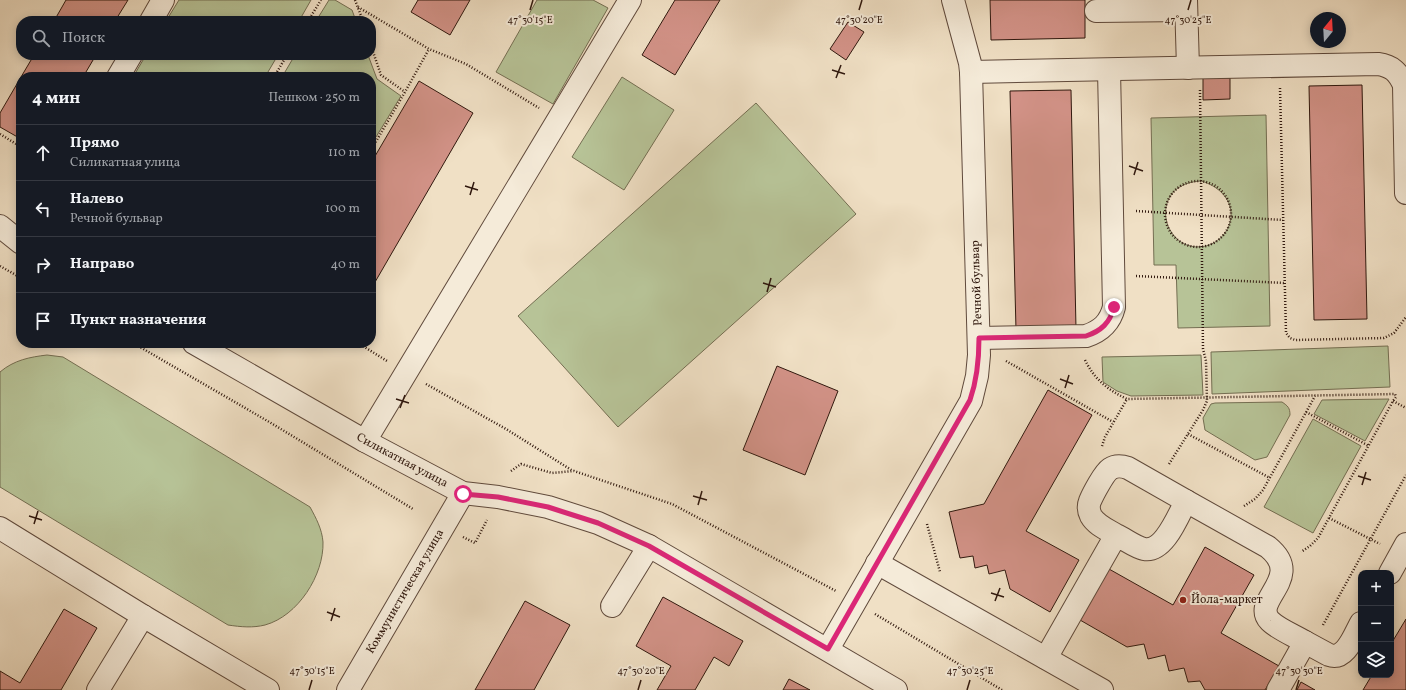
<!DOCTYPE html>
<html lang="ru">
<meta charset="utf-8">
<style>
:root{--surface:#171b24;--page:#20242c;--text:#f1f3f6;--muted:#9ea1a6;--line:#363941}
body{margin:0;font-family:Vollkorn,serif;background:var(--page);color:var(--text)}
.controls{position:absolute;right:12px;bottom:12px;display:grid;overflow:hidden;border-radius:8px;box-shadow:0 2px 10px #0003}
.controls button{width:36px;height:36px;display:grid;place-items:center;padding:0;border:0;border-bottom:1px solid var(--line);background:var(--surface);color:var(--text);font:20px sans-serif}
.compass{position:absolute;left:1310px;top:12px;width:36px;height:36px;border-radius:50%;background:var(--surface);box-shadow:0 2px 10px #0003;rotate:18deg}
.stop{position:absolute;width:12px;height:12px;margin:-9px;border:3px solid #db2777;border-radius:50%;background:#fff}
.stop.end{background:#db2777;border-color:#fff;box-shadow:0 1px 4px #0008}
.list{margin:0;padding:0;list-style:none}
h2{display:flex;justify-content:space-between;align-items:center;height:52px;margin:0;padding:0 16px;font-size:17px}
h2 small{font-size:13px;font-weight:400;color:var(--muted)}
.list li{display:grid;grid-template-columns:26px 1fr auto;gap:12px;align-items:center;box-sizing:border-box;height:56px;padding:0 16px;border-top:1px solid var(--line)}
.list b{display:block;font-size:15px;white-space:nowrap}
.list p{margin:0;font-size:13px;white-space:nowrap;color:var(--muted)}
.list em{font-size:13px;font-style:normal;color:var(--muted)}
.icon{flex:none;width:22px;height:22px;fill:none;stroke:currentColor;stroke-width:2;stroke-linecap:round;stroke-linejoin:round}
.map{position:relative;flex:none;width:1406px;height:690px;overflow:hidden}
.search{position:absolute;background:var(--surface);box-shadow:0 2px 10px #0003;left:16px;top:16px;width:360px;height:44px;display:flex;align-items:center;gap:10px;box-sizing:border-box;padding:0 14px;border-radius:16px;color:var(--muted);font-size:15px}
.panel{position:absolute;background:var(--surface);box-shadow:0 2px 10px #0003;left:16px;top:72px;width:360px;height:276px;border-radius:16px}
.map>svg:first-child{display:block}
</style>
<div class="map">
<svg width="1406" height="690" viewBox="0 0 1406 690">
<rect width="100%" height="100%" fill="#f0e0c5"/>
<filter id="stains"><feTurbulence type="fractalNoise" baseFrequency=".005" numOctaves="4"/><feColorMatrix values="0 0 0 0 .2 0 0 0 0 .09 0 0 0 0 .02 0 0 0 .5 -.17"/></filter>
<radialGradient id="worn" r=".72"><stop offset=".6" stop-color="#630" stop-opacity="0"/><stop offset="1" stop-color="#630" stop-opacity=".3"/></radialGradient>
<!-- green -->
<path fill="#b7c397" stroke="#746e52" fill-rule="evenodd" d="M179,0H311L299,21H166Z
M329,0H335L352,10L356,21H316Z
M537,0H593L608,8L553,104L496,72Z
M146,55H278L265,77H133Z
M295,55H368L377,79L401,96L376,137L371,136V77H282Z
M622,77L674,110L624,190L572,157Z
M756,103L856,214L618,427L518,316Z
M1266,115L1270,326L1178,328L1176,265H1154L1151,118ZM1201,181C1223,187 1239,207 1227,230C1222,238 1214,244 1206,246C1162,256 1145,184 1201,181Z
M1388,346L1390,387L1212,394L1211,352Z
M47,355L63,357L310,507C316,518 322,529 323,542C324,575 298,616 265,625C253,628 241,627 228,625L0,487V372C14,360 30,357 47,355Z
M1201,355L1203,395L1131,396L1117,391L1103,382L1102,357Z
M1389,399L1365,441L1314,414L1322,400Z
M1282,402C1288,406 1290,408 1290,415L1267,457L1255,460L1205,430L1203,418L1211,404L1215,403Z
M1313,419L1361,446L1313,533L1264,507Z"/>
<!-- building -->
<path fill="#d29287" stroke="#30180e" d="M66,0H128L115,21H54Z
M418,0H470L450,35L411,12Z
M675,0H720L675,75L642,55Z
M990,0H1085V38L991,40Z
M848,22L864,32L846,60L830,49Z
M34,55H96L83,77H21Z
M21,77V139L0,127V113Z
M1203,78H1230V99L1203,100Z
M419,81L473,113L371,289V163Z
M1362,85L1367,319L1314,320L1309,86Z
M1071,90L1076,329L1016,330L1010,91Z
M777,366L838,391L805,475L743,450Z
M1048,390L1092,415L1026,531L1079,560L1050,612L1010,589L1005,570L989,574L987,565L975,568L973,556L960,558L949,512L984,504Z
M1205,547L1254,575L1221,633L1279,666L1265,690H1205L1200,681L1188,682L1184,668L1169,671L1165,655L1148,659L1144,644L1127,647L1080,620L1109,569L1173,605Z
M663,597L743,641L729,666L714,657L695,690H657L671,666L636,646Z
M525,601L570,625L534,690H475Z
M64,609L97,628L61,690H0V671L20,683Z
M1406,619V690H1363L1372,675H1391V644Z
M789,679L810,690H783Z
M1301,682L1315,690H1297Z"/>
<g fill="none" stroke-linecap="round" stroke-linejoin="round">
<defs>
<g id="minor">
<path d="M1186,0L1188,68"/>
<path d="M1096,11L1186,10"/>
<path d="M151,21L163,0"/>
<path d="M971,72L1378,64C1392,66 1398,72 1404,85L1406,193"/>
<path d="M118,77L131,55"/>
<path d="M0,226L21,243"/>
<path d="M979,338L1086,336C1101,331 1110,323 1114,307L1109,70"/>
<path id="s1" d="M194,343L365,441L463,493L498,497L548,507L598,523L649,546L896,690"/>
<path d="M365,441L630,0"/>
<path d="M1186,501L1268,547C1306,578 1250,600 1270,621C1278,629 1295,636 1305,642L1278,690"/>
<path d="M0,528L143,616L268,690"/>
<path d="M877,563L1102,690"/>
<path d="M1390,573L1406,544"/>
<path d="M612,606L649,546"/>
<path d="M1305,642L1329,655C1346,661 1354,635 1361,623"/>
<path d="M828,649L971,401L977,376L979,355L971,72L970,63L953,0"/>
<path d="M1046,658L1116,535C1108,530 1096,525 1091,516C1089,512 1088,506 1090,501C1093,494 1104,473 1110,469C1116,465 1122,466 1128,468L1186,501C1178,516 1164,553 1144,549C1135,547 1125,539 1116,535"/>
<path d="M98,690L143,616"/>
<path id="s2" d="M348,690L463,493"/>
</g>
</defs>
<!-- minor casing -->
<use href="#minor" stroke="#604a3c" stroke-width="24"/>
<!-- path -->
<path stroke="#30180e" stroke-width="2.5" stroke-dasharray="1 2" stroke-linecap="butt" d="M355,0L363,21
M358,7L429,49L466,64L539,108
M308,21L321,0
M371,46L381,75L405,92
M274,77L287,55
M1280,88L1286,333L1290,338L1295,340L1384,338L1394,333L1406,317
M0,134L21,147
M371,150L405,92L429,49
M1165 214a33 33 0 1 1 66 0a33 33 0 1 1-66 0Z
M1136,211L1283,220
M0,266L21,278
M1136,276L1285,283
M133,343L271,423L413,509
M358,343L387,361
M1085,360C1094,379 1108,390 1127,399L1395,394L1396,397L1393,401L1318,538L1310,546L1301,552
M1006,361L1113,422
M426,384L506,429L573,471
M1393,401L1406,408
M1306,412L1369,446
M1188,434L1270,478
M1102,446L1105,437L1127,399
M1169,464L1203,410L1207,401L1206,361L1203,349L1200,90
M511,471L521,464L552,473L574,471L672,504L836,591
M1244,506L1255,499L1263,490L1315,396
M1329,518L1380,544
M927,524L940,572
M463,537L475,543L487,520
M875,614L1002,690
M1323,625L1406,475"/>
<!-- minor -->
<use href="#minor" stroke="#f5ebd9" stroke-width="22"/>
</g>
<g fill="none" stroke-linecap="round" stroke-linejoin="round">
<!-- route -->
<path stroke="#db2777" stroke-width="5" d="M463,494L498,497L548,507L598,523L649,546L828,649L970,400C977,380 979,360 979,338L1086,336C1101,331 1110,323 1114,307"/>
</g>
<!-- ticks -->
<path fill="none" stroke="#30180e" stroke-width="1.5" d="M530,10L533,0M859,10L862,0M1188,10L1191,0M832,70L845,74M836,78L841,65M1129,166L1143,171M1134,175L1138,162M465,186L478,190M470,195L474,182M763,283L776,287M767,292L771,278M1060,379L1073,384M1065,388L1069,375M396,399L409,403M400,408L405,395M1358,476L1371,480M1362,485L1366,472M693,496L707,500M698,505L702,491M29,516L42,520M34,524L38,511M991,593L1004,597M995,601L1000,588M327,612L340,617M331,621L335,608M309,690L312,680M638,690L641,680M967,690L970,680M1296,690L1299,680"/>
<!-- markers -->
<circle fill="#8f2418" stroke="#f5ebd9" stroke-width="1.5" cx="1183" cy="600" r="4"/>
<g text-anchor="middle" dominant-baseline="central" stroke-width="4" stroke-linejoin="round" paint-order="stroke">
<!-- street labels -->
<g font-size="12" fill="#30180e" stroke="#f5ebd9">
<text transform="translate(977 283) rotate(-92)">Речной бульвар</text>
<text stroke="none"><textPath href="#s1" startOffset="239">Силикатная улица</textPath></text>
<text stroke="none"><textPath href="#s2" startOffset="114">Коммунистическая улица</textPath></text>
</g>
<!-- poi labels -->
<g font-size="12" fill="#30180e" stroke="#f5ebd9" text-anchor="start">
<text x="1191" y="600">Йола-маркет</text>
</g>
</g>
<g font-size="10" text-anchor="middle" fill="#30180e" stroke="#f5ebd9" stroke-width="4" stroke-linejoin="round" paint-order="stroke">
<text x="530" y="23">47°30'15"E</text>
<text x="859" y="23">47°30'20"E</text>
<text x="1188" y="23">47°30'25"E</text>
<text x="312" y="674">47°30'15"E</text>
<text x="641" y="674">47°30'20"E</text>
<text x="970" y="674">47°30'25"E</text>
<text x="1299" y="674">47°30'30"E</text>
</g>
<rect width="100%" height="100%" filter="url(#stains)"/>
<rect width="100%" height="100%" fill="url(#worn)"/>
</svg>
<div class="controls">
<button>+</button>
<button>−</button>
<button><svg class="icon" aria-label="layers" viewBox="0 0 24 24"><path d="M12 4l9 5-9 5-9-5zM3 14l9 5 9-5"/></svg></button>
</div>
<svg class="compass" viewBox="-18 -18 36 36"><path d="M0-13l5 13h-10z" fill="#e53935"/><path d="M0 13l5-13h-10z" fill="#9ea1a6"/></svg>
<div class="stop" style="left:463px;top:494px"></div>
<div class="stop end" style="left:1114px;top:307px"></div>
<div class="search"><svg class="icon" aria-label="search" viewBox="0 0 24 24"><circle cx="10" cy="10" r="6"/><path d="M15 15l6 6"/></svg>Поиск</div>
<section class="panel">
<h2>4 мин<small>Пешком · 250 m</small></h2>
<ul class="list">
<li><svg class="icon" aria-label="ahead" viewBox="0 0 24 24"><path d="M12 20V5M6 11l6-6 6 6"/></svg><div><b>Прямо</b><p>Силикатная улица</p></div><em>110 m</em></li>
<li><svg class="icon" aria-label="left" viewBox="0 0 24 24"><path d="M17 20v-9H6M10 6l-5 5 5 5"/></svg><div><b>Налево</b><p>Речной бульвар</p></div><em>100 m</em></li>
<li><svg class="icon" aria-label="right" viewBox="0 0 24 24"><path d="M7 20v-9h11M14 6l5 5-5 5"/></svg><div><b>Направо</b></div><em>40 m</em></li>
<li><svg class="icon" aria-label="arrive" viewBox="0 0 24 24"><path d="M6 21V4h12l-3 4 3 4H6"/></svg><div><b>Пункт назначения</b></div></li>
</ul>
</section>
</div>
